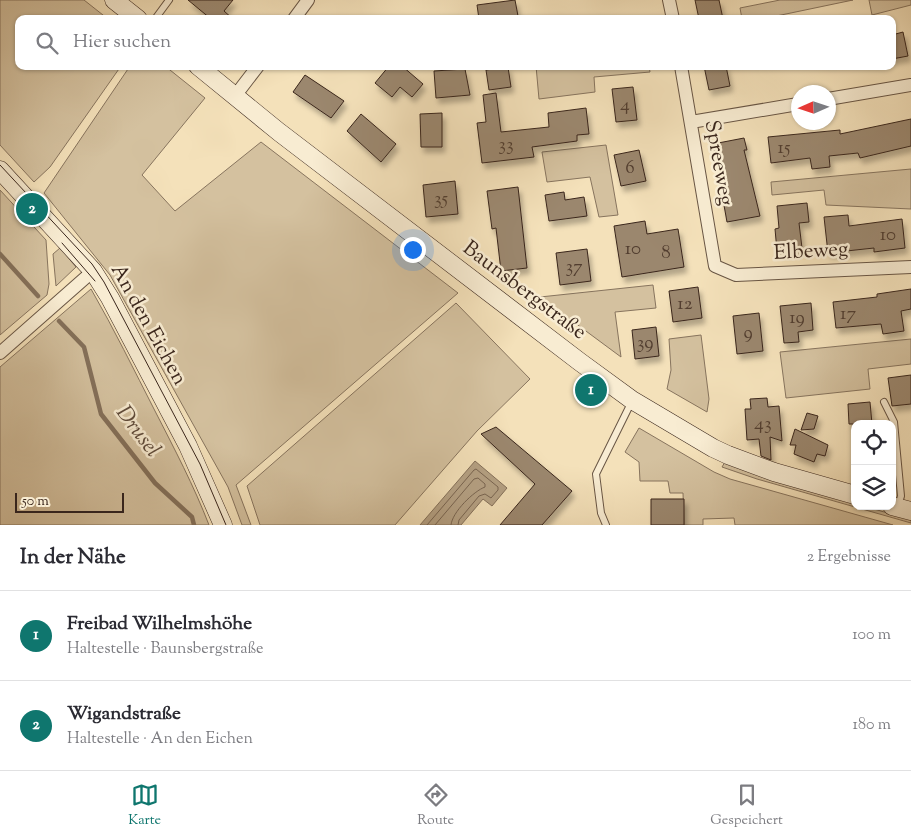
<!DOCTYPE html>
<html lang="de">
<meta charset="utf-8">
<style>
:root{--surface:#fff;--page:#f7f7f7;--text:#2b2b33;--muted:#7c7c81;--line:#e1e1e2;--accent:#0f766e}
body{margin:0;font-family:"Sorts Mill Goudy",serif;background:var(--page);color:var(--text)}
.controls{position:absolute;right:15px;bottom:15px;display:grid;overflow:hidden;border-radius:10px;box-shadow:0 1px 4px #0004}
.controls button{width:45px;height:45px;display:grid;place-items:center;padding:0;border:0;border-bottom:1px solid var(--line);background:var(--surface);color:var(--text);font:25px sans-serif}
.compass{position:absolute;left:791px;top:85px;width:45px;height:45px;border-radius:50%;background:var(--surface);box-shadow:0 1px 4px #0004;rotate:267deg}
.scale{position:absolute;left:15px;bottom:12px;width:109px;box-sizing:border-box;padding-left:5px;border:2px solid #3a261c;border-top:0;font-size:14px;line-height:18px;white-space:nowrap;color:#3a261c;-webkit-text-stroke:4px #f8ecd2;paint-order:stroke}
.you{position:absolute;left:412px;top:249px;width:18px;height:18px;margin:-12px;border:4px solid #fff;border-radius:50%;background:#1a73e8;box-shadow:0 0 0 8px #1a73e833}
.badge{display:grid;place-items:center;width:32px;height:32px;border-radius:50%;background:var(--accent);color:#fff;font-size:16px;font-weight:700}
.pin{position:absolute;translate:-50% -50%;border:2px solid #fff;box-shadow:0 1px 5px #0006}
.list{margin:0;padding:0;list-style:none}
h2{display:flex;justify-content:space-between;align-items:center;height:65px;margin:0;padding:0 20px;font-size:21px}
h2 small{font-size:16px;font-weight:400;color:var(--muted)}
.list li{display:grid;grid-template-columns:32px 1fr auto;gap:15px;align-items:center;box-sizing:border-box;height:90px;padding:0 20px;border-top:1px solid var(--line)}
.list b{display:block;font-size:19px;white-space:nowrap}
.list p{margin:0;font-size:16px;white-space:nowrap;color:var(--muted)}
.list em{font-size:16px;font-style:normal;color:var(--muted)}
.icon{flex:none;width:28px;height:28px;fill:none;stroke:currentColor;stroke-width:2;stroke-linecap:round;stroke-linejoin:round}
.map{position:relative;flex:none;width:911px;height:525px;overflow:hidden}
.search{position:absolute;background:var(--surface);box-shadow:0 1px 4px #0004;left:15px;right:15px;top:15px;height:55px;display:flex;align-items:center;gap:12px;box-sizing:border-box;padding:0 18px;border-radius:10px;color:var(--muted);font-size:19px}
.sheet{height:245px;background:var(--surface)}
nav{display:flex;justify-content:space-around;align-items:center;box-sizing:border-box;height:70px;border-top:1px solid var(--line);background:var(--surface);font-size:14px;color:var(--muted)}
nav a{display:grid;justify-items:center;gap:2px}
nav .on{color:var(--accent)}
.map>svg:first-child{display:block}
</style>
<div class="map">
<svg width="911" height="525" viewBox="0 0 911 525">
<defs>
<filter id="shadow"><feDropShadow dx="3" dy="5.5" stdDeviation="2.5" flood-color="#0004"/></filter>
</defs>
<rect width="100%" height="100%" fill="#f4e1ba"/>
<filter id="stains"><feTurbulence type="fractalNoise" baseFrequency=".004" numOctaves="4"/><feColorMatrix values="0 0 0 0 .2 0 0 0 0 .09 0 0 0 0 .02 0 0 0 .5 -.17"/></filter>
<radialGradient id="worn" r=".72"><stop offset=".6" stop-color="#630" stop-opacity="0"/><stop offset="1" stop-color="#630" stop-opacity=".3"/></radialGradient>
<!-- green -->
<path fill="#d4c19f" stroke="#87745e" d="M0,0H84L108,19H19V66H121L50,167L34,182L0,145Z
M780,0H853L762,19H742L740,8Z
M869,0H911V5L872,15Z
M130,66H165L205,98L142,175L175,211L261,142L458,293L236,485L251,525H242L228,487L110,275L44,193Z
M536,66H649L650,72L594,77L595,92L539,99Z
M606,145L618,215L599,217L590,177L547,182L542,152Z
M911,169V209L826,205L824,190L772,195L771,182Z
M0,190L46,240L49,284L47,295L0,335Z
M60,248L76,267L56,286L53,254Z
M653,285L656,308L615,312L621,357L540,297Z
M91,289C114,329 134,370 155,411C174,448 194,486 209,525H0V367Z
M456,303L530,379L477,431L395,525H260L247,486Z
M701,335L709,399L707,412L667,389L671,370L669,339Z
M911,339V364L868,369L870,389L786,398L780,352Z
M639,428L714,472L730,479L893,525H735L734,518L703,519V525H684L683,493H670L668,481H640L639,462L625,452Z
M725,462L855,503V506H864L911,520V523L757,479L722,467Z"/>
<!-- water -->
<path fill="#b5a184" stroke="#84705a" d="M475,461L507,488L492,506L483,499L461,525H420Z"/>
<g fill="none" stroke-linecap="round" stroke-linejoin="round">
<!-- shore -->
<path stroke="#786450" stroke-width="1" d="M427,525L474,470L476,469L498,487V490L491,498L485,494L479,496L459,520L458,525
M435,525L474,479L478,478L485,484V487C474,491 452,512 451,525"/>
<!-- stream -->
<path stroke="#84705a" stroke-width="4.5" d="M0,254L38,296
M59,321L84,347L101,414L155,483L192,517L194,525"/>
</g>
<!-- building -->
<path fill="#9b876e" stroke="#3a261c" filter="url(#shadow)" d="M188,0H233L224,11L233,19H211Z
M515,0L518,16L501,19H479L477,5Z
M695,0H719L723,19H699Z
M903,32L908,56L892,59V35Z
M389,66H402L423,84L412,97L400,87L392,97L375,83Z
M704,66H726L730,86L709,90Z
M508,67L511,87L489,90L486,70Z
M465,69L470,95L436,98L434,71Z
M305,75L344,101L331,118L293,92Z
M633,87L637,120L616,122L612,89Z
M496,93L501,132L549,127L548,113L586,108L589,134L577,135V141L532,147L534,157L482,163L477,123L486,122L483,95Z
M442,113V147H421L420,114Z
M361,114L396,144L381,162L347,131Z
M911,119V146L860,158L858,153L829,156L830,167L812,169L810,158L771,163L768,137L840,130V134Z
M744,138L747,150H744L760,216L727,222L713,144Z
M639,150L646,181L621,186L614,155Z
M455,181L458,214L426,217L423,185Z
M518,187L527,268L501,271L496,228L492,229L487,191Z
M564,192L565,200L584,197L587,216L549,221L545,195Z
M807,203L809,222L799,223L802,248L777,251L775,229L779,228L777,206Z
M848,215L849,226L902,219L905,248L874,252V248L828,253L824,217Z
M645,221L647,234L678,229L684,267L622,277L614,226Z
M587,249L591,281L560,285L556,253Z
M698,287L702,318L673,322L669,291Z
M911,289V309L901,311L904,331L883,334L881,324L836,328L833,302L877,297V294Z
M811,303L813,330L798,332L799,342L784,343L780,306Z
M759,313L763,351L737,354L733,316Z
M656,327L659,356L635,359L632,330Z
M911,375V404L892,406L888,378Z
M767,398L768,407L779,406L782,441L770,437L771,460L761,456L759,439L747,440L745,409H751L750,399Z
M870,402L872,424H849L848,404Z
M807,413L818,416L814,429L801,430Z
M496,427L572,491L542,525H500L535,484L481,434Z
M795,429L828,445L825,456L817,454L814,462L794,454L796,445H790Z
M651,499H684V525H651Z"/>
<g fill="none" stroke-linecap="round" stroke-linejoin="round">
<defs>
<path id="lane" d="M155,19L169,0
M884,402L894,422L901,496L898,506
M606,525L601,513L596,474L632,401"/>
<path id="street" d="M669,0L673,19
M294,19L308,0
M681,66L715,266L736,275L911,267
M235,96L258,66
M828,99L911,85
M691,122L798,104
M0,353L93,271"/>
<path id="secondary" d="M114,0L138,19
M198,66L279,132L580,362L632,400L713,448L728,455L774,472L855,495
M0,170L93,271L110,298L188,446L223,525
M892,506L911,511"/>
</defs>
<!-- lane casing -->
<use href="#lane" stroke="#685544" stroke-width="8"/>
<!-- street casing -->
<use href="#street" stroke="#685544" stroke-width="14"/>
<!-- secondary casing -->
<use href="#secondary" stroke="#3a261c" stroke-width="19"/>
<!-- lane -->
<use href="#lane" stroke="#f8ecd2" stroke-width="6"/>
<!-- street -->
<use href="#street" stroke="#f8ecd2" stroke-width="12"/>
<!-- secondary -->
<use href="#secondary" stroke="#f8ecd2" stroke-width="18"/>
<!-- tram -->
<path stroke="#3a261c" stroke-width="1" d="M0,165L92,264L104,282L200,464L226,525
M62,243L95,281"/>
</g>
<g text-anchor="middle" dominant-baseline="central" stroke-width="5" stroke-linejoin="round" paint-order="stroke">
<!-- number labels -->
<g font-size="19" fill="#523e30">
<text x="625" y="105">4</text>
<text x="506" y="145">33</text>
<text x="784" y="148">15</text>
<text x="630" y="168">6</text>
<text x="441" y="199">35</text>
<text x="888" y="235">10</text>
<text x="633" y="249">10</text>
<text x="666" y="253">8</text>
<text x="574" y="267">37</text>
<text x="685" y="304">12</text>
<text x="848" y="314">17</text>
<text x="797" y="318">19</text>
<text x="748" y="333">9</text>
<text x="645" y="343">39</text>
<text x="763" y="424">43</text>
</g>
<!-- street labels -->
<g font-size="21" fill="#3a261c" stroke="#f8ecd2">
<text transform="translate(718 163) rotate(80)">Spreeweg</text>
<text transform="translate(811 252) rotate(-3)">Elbeweg</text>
<text transform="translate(524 291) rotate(37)">Baunsbergstraße</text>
<text transform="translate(148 325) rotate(61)">An den Eichen</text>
</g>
<!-- water labels -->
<g font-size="22" font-style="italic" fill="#5f4b3b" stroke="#f8ecd2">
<text transform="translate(137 432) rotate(53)">Drusel</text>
</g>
</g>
<rect width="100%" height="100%" filter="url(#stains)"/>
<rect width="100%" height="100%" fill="url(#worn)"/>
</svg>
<div class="controls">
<button><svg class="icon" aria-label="locate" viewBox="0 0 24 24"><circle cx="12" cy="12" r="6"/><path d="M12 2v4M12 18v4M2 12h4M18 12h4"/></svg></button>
<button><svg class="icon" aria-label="layers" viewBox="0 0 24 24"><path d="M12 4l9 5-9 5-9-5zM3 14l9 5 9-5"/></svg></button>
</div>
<svg class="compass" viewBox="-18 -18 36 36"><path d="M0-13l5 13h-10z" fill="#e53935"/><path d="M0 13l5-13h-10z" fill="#7c7c81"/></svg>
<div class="scale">50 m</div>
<div class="you"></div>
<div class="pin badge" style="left:591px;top:390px">1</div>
<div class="pin badge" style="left:32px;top:209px">2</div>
<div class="search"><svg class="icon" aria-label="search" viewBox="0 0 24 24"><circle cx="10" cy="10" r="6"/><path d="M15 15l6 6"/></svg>Hier suchen</div>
</div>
<section class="sheet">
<h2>In der Nähe<small>2 Ergebnisse</small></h2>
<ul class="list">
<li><span class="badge">1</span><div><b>Freibad Wilhelmshöhe</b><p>Haltestelle · Baunsbergstraße</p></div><em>100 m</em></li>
<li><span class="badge">2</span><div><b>Wigandstraße</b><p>Haltestelle · An den Eichen</p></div><em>180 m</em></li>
</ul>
</section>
<nav>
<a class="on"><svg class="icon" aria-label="map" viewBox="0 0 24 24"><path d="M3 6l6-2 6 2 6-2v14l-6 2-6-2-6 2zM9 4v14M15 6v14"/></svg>Karte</a>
<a><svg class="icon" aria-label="directions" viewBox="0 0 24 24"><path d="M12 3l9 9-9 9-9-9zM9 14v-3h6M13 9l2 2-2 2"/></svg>Route</a>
<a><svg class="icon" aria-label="saved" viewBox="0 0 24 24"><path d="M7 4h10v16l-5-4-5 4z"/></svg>Gespeichert</a>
</nav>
